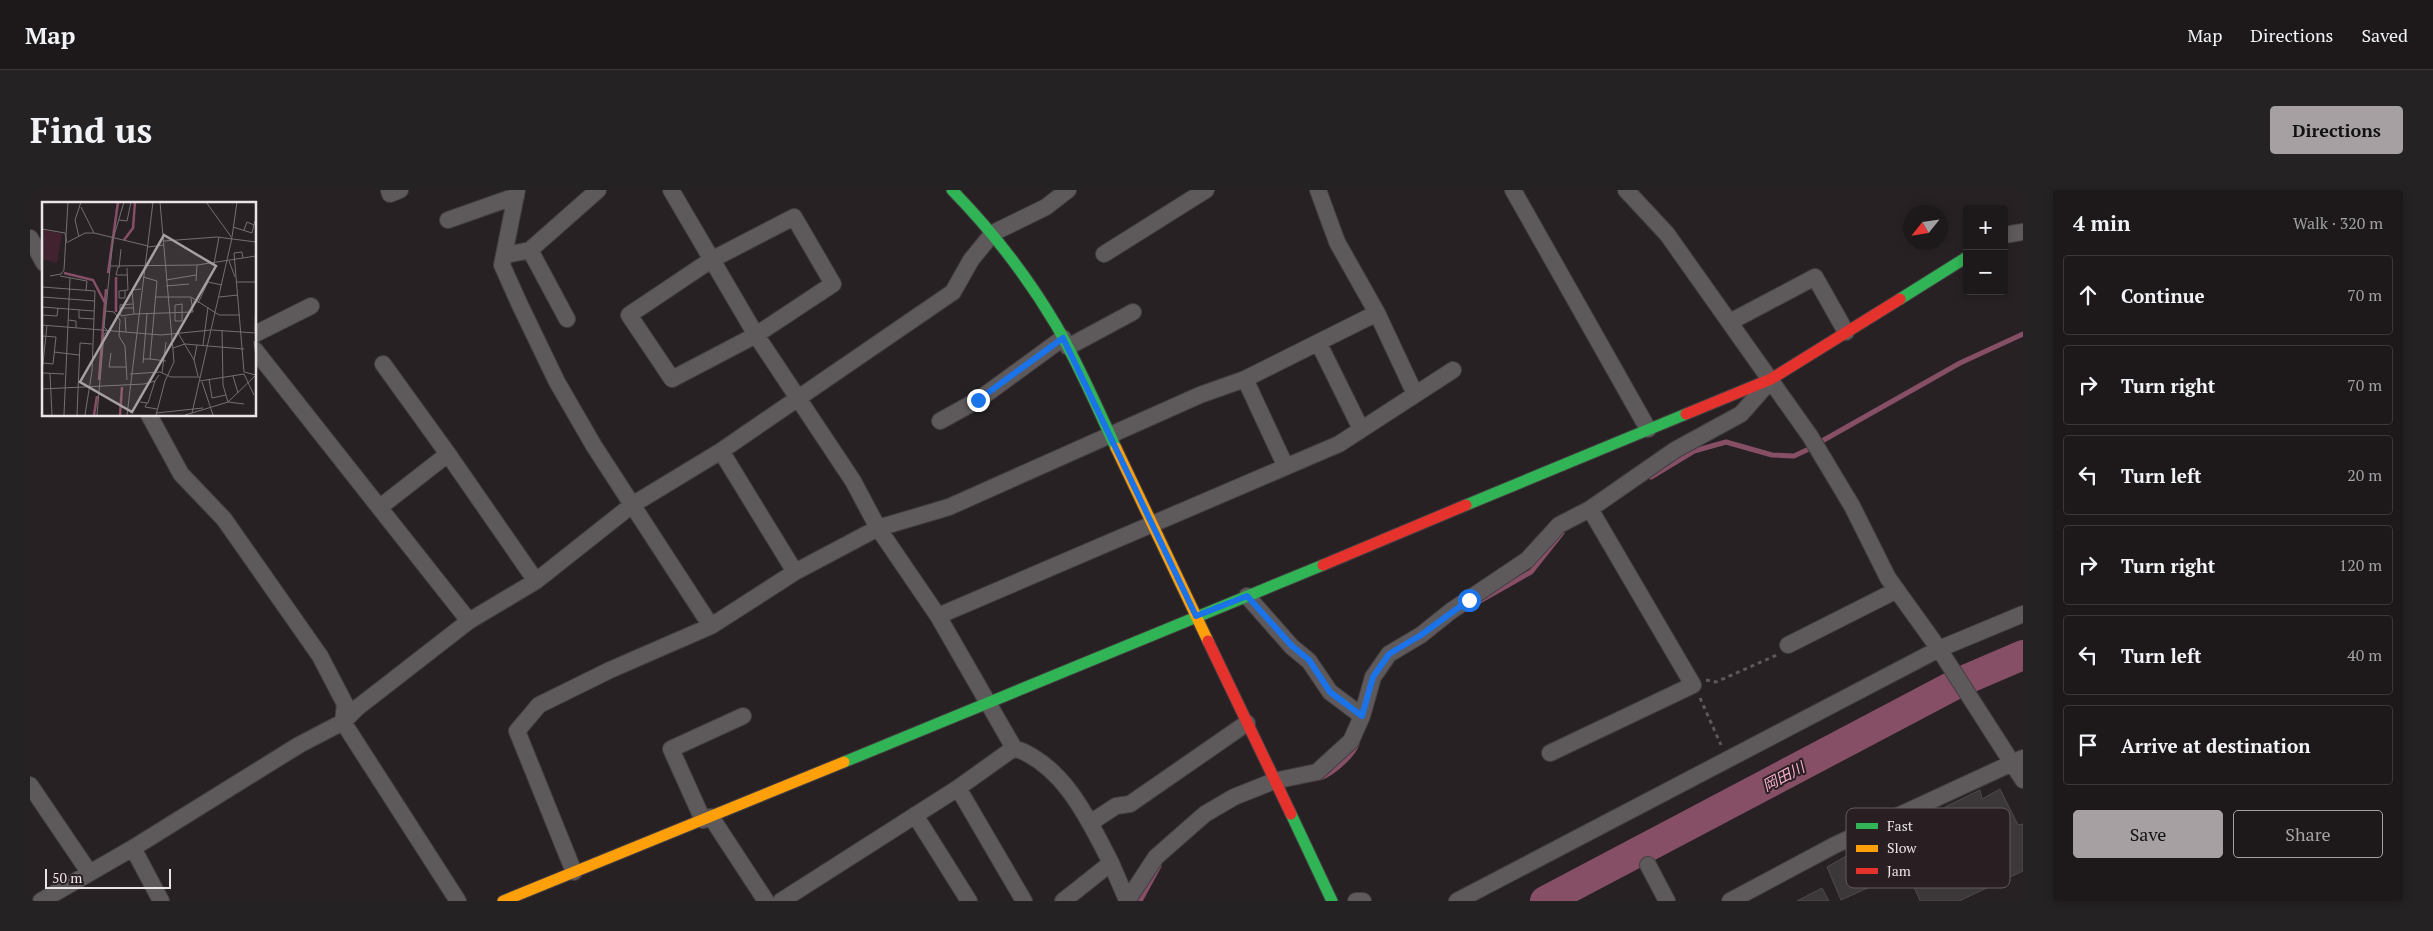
<!DOCTYPE html>
<meta charset="utf-8">
<style>
:root{--surface:#1d191b;--page:#252224;--text:#f1f3f6;--muted:#a0a0a3;--line:#3b383a;--accent:#a6a0a3}
body{margin:0;font-family:"PT Serif","Noto Sans JP",serif;background:var(--page);color:var(--text)}
.controls{position:absolute;right:15px;top:15px;display:grid;overflow:hidden;border-radius:5px;box-shadow:0 2px 8px #0003}
.controls button{width:45px;height:45px;display:grid;place-items:center;padding:0;border:0;border-bottom:1px solid var(--line);background:var(--surface);color:var(--text);font:25px sans-serif}
.compass{position:absolute;left:1873px;top:15px;width:45px;height:45px;border-radius:50%;background:var(--surface);box-shadow:0 2px 8px #0003;rotate:240deg}
.scale{position:absolute;left:15px;bottom:12px;width:126px;box-sizing:border-box;padding-left:5px;border:2px solid #ebe4e7;border-top:0;font-size:14px;line-height:18px;white-space:nowrap;color:#ebe4e7;-webkit-text-stroke:4px #291f23;paint-order:stroke}
.stop{position:absolute;width:15px;height:15px;margin:-11px;border:4px solid #1a73e8;border-radius:50%;background:#fff}
.stop.end{background:#1a73e8;border-color:#fff;box-shadow:0 1px 5px #0008}
.list{margin:0;padding:0;list-style:none}
h2{display:flex;justify-content:space-between;align-items:center;height:65px;margin:0;padding:0 20px;font-size:21px}
h2 small{font-size:16px;font-weight:400;color:var(--muted)}
.list li{display:grid;grid-template-columns:32px 1fr auto;gap:15px;align-items:center;box-sizing:border-box;height:80px;margin:0 10px 10px;padding:0 10px;border:1px solid var(--line);border-radius:5px}
.list b{display:block;font-size:19px;white-space:nowrap}
.list em{font-size:16px;font-style:normal;color:var(--muted)}
.actions{display:flex;gap:10px;padding:15px 20px}
.actions a{flex:1;padding:11px 0;border:1px solid var(--accent);border-radius:5px;text-align:center;font-size:18px;color:var(--accent)}
.actions .main{background:var(--accent);color:#111}
.icon{flex:none;width:28px;height:28px;fill:none;stroke:currentColor;stroke-width:2;stroke-linecap:round;stroke-linejoin:round}
.map{position:relative;flex:none;width:1993px;height:711px;overflow:hidden;border-radius:5px}
header{display:flex;align-items:center;gap:30px;box-sizing:border-box;height:70px;padding:0 25px;background:var(--surface);border-bottom:1px solid var(--line)}
header strong{font-size:24px}
nav{display:flex;gap:28px;margin-inline-start:auto;font-size:18px}
.intro{display:flex;align-items:center;justify-content:space-between;box-sizing:border-box;height:120px;padding:0 30px}
h1{margin:0;font-size:35px}
.button{padding:12px 22px;border-radius:5px;background:var(--accent);color:#111;font-size:18px;font-weight:700}
main{display:flex;gap:30px;padding:0 30px}
aside{flex:1;background:var(--surface);border-radius:5px;box-shadow:0 2px 8px #0003}
.map>svg:first-child{display:block}
</style>
<header>
<strong>Map</strong>
<nav><a>Map</a><a>Directions</a><a>Saved</a></nav>
</header>
<div class="intro"><h1>Find us</h1><a class="button">Directions</a></div>
<main>
<div class="map">
<svg width="1993" height="711" viewBox="0 0 1993 711">
<rect width="100%" height="100%" fill="#272124"/>
<g fill="none" stroke-linecap="round" stroke-linejoin="round">
<!-- stream -->
<path stroke="#864f66" stroke-width="5" d="M1792,251L1930,173L1993,144
M1621,287L1664,261L1696,252L1742,265L1764,266L1781,258
M1448,412L1501,382L1532,343
M1285,589C1298,588 1322,567 1327,554
M1110,711L1129,676"/>
<!-- river -->
<path stroke="#864f66" stroke-width="30" d="M1515,711L1930,492L1993,465"/>
</g>
<!-- building -->
<path fill="#3c3739" stroke="#4f4a4c" d="M1970,599L1988,635L1993,634V681L1929,711H1890L1862,644L1883,633L1886,637L1917,623L1915,617L1950,600L1952,609Z
M1827,660L1830,666L1836,663L1851,692L1811,710L1797,677Z
M1792,698L1799,711H1767Z"/>
<g fill="none" stroke-linecap="round" stroke-linejoin="round">
<defs>
<path id="street" d="M359,0L360,4L370,0
M487,0L472,75L489,113L527,192L564,256L681,436
M641,0L726,145L823,291L848,338L908,426L984,558L928,598L751,711
M1288,0L1307,52L1347,123
M1483,0L1618,239
M1596,0L1637,44L1780,246L1822,316L1858,388L1909,459L1993,590
M764,27L803,94L726,145L642,189L599,125L681,70Z
M418,30L486,6
M1974,45L1993,42
M0,48L14,73
M500,60L537,129
M1074,64L1176,0
M476,65L500,60L568,0
M1700,132L1785,87L1816,142
M225,144L281,116
M1289,154L1331,239
M1038,157L1103,122
M225,160L439,431
M353,174L418,264L506,391
M1215,189L1255,275
M119,225L151,284L194,329L290,466L315,514L313,532L428,711
M910,231L948,210L1033,148
M691,261L765,382
M350,317L418,264
M1217,406L1262,457L1279,471L1300,502L1332,526
M908,426L1309,254L1423,180
M1758,455L1867,400
M984,558C1033,574 1059,630 1081,673L1033,711
M1520,563L1663,495L1560,319
M0,595L59,682
M928,598L994,711
M885,625L939,711
M681,627L736,711
M673,630L641,559L713,526
M1060,633L1086,616L1100,614L1217,533
M103,658L131,711
M1081,673L1097,710
M1618,675L1637,711
M544,682L487,541L509,515L580,480L681,436L765,382L848,338L919,317L1170,205L1215,189L1347,123L1385,204
M11,711L103,658L269,555L313,532L327,518L439,431L506,391L602,315L691,261L923,102L941,70L963,43L1016,17L1038,0
M1097,711L1126,667L1175,624L1204,607L1244,591L1287,582L1321,551L1332,526L1343,487L1359,464L1391,445L1421,421L1497,370L1529,335L1560,319L1645,260L1711,224L1740,191
M1326,711H1333
M1427,711L1909,459L1993,424
M1700,711L1805,655L1993,568"/>
<path id="fast" d="M922,0C962,41 997,86 1026,135C1049,175 1067,217 1086,258
M1870,109L1937,67
M1436,315L1656,224
M814,572L1293,375
M1261,624L1302,711"/>
<path id="slow" d="M1086,258L1178,451
M473,711L814,572"/>
<path id="jam" d="M1656,224L1741,189L1870,109
M1293,375L1436,315
M1178,451L1261,624"/>
</defs>
<!-- street casing -->
<use href="#street" stroke="#433e41" stroke-width="18"/>
<!-- fast casing -->
<use href="#fast" stroke="#433e41" stroke-width="13"/>
<!-- slow casing -->
<use href="#slow" stroke="#433e41" stroke-width="13"/>
<!-- jam casing -->
<use href="#jam" stroke="#433e41" stroke-width="13"/>
<!-- path -->
<path stroke="#5d585a" stroke-width="3" stroke-dasharray="4 4" stroke-linecap="butt" d="M1676,490L1686,492L1747,465
M1670,508L1691,555"/>
<!-- street -->
<use href="#street" stroke="#5e5a5b" stroke-width="16"/>
<!-- fast -->
<use href="#fast" stroke="#30b455" stroke-width="11"/>
<!-- slow -->
<use href="#slow" stroke="#ff9f0a" stroke-width="11"/>
<!-- jam -->
<use href="#jam" stroke="#e5322d" stroke-width="11"/>
</g>
<g fill="none" stroke-linecap="round" stroke-linejoin="round">
<!-- route -->
<path stroke="#1a73e8" stroke-width="6" d="M948,210L1033,148L1166,426L1217,406L1262,456L1279,470L1300,502L1332,526L1343,487L1359,464L1391,445L1439,410"/>
</g>
<g text-anchor="middle" dominant-baseline="central" stroke-width="4" stroke-linejoin="round" paint-order="stroke">
<!-- water labels -->
<g font-size="15" font-style="italic" fill="#f9b1cd" stroke="#291f23">
<text transform="translate(1753 586) rotate(-28)">岡田川</text>
</g>
</g>
<!-- overview -->
<g transform="translate(12 12)">
<rect width="214" height="214" fill="#272124"/>
<path d="M2,28L20,32L15,61L0,57Z" fill="#42222f"/>
<path fill="none" stroke="#864f66" stroke-width="2.5" d="M82,38L91,26L93,0M22,71L51,78L63,101M66,71L76,0M74,110V75M57,178L64,87M52,213L55,194M78,213L80,185"/>
<path fill="none" stroke="#756f72" stroke-width="1" d="M39,5L52,31M77,18L85,19L89,0M191,25L210,31L213,19M0,27L23,31L25,41M202,28L205,20L212,23M37,35L33,18L39,0M190,35L195,0M122,39L175,35L214,40M26,40L43,31H52L106,44M106,45L122,43M201,56L200,50L192,51L202,170L214,173M187,59L193,75M172,62L177,35M69,64L155,63M76,65L74,73H85M77,66L79,47M8,74L19,72L22,68L26,0M18,74L45,79L44,88M124,78L154,73M154,79L155,63L214,54M195,80H214M124,84L147,82M0,85L53,89L50,169L43,213M99,87L90,88L92,112L151,110L149,96M83,89V96H77V89L86,88L85,66M0,95L53,99M114,95H149L177,113H198M177,95L196,93M156,101L166,80L180,83M91,102L78,103V106H91M140,102V119H133V103ZM0,105L52,109M78,106L79,114L92,112M37,108V116L52,117M64,109L72,110L78,118L77,134L83,144L85,178M0,113L15,114L16,106M83,115L84,130M26,118L34,119V126M0,123L119,133L169,128M170,128L214,131M180,128L181,183L186,200M213,129L214,88M136,131L152,158M0,134L14,135L11,162L1,161M212,139L214,155M155,143L152,158L156,174M161,143L166,105M131,146L143,142L202,147M12,150L37,153M69,151L67,165H85M101,157H108L115,79L101,75M108,157L124,159M101,161L105,112M0,171L5,123M1,171L22,172M120,171L124,140M8,172L10,213M88,172L118,170L129,175H158M191,174L196,191M167,177L170,196L184,193M158,179L202,172L212,193M160,180L171,213M0,187L102,182L113,179L117,173M98,200L106,201L113,179M186,200L214,173M105,201L103,205L115,207M114,211L161,206M150,211L186,200L202,202M22,213L28,76M35,213L38,141L50,142M55,213L62,132L66,129L62,125L71,37L82,0M85,213L111,0M114,213L123,179L132,160L118,0M143,213L150,211L190,36L164,0"/>
<path fill="#a6a0a3" fill-opacity="0.15" stroke="#a6a0a3" stroke-width="2.5" d="M122,33L174,64L90,210L38,180Z"/>
<rect width="214" height="214" fill="none" stroke="#ebe4e7" stroke-width="2.5"/>
</g>
<!-- legend -->
<rect x="1816" y="618" width="164" height="80" rx="8" fill="#291f23" stroke="#635a5e" stroke-width="1"/>
<rect x="1826" y="633" width="22" height="6" fill="#30b455"/>
<rect x="1826" y="655" width="22" height="7" fill="#ff9f0a"/>
<rect x="1826" y="678" width="22" height="6" fill="#e5322d"/>
<g font-size="14" fill="#ebe4e7">
<text x="1857" y="641">Fast</text>
<text x="1857" y="663">Slow</text>
<text x="1857" y="686">Jam</text>
</g>
</svg>
<div class="controls">
<button>+</button>
<button>−</button>
</div>
<svg class="compass" viewBox="-18 -18 36 36"><path d="M0-13l5 13h-10z" fill="#e53935"/><path d="M0 13l5-13h-10z" fill="#a0a0a3"/></svg>
<div class="scale">50 m</div>
<div class="stop" style="left:1439px;top:410px"></div>
<div class="stop end" style="left:948px;top:210px"></div>
</div>
<aside>
<h2>4 min<small>Walk · 320 m</small></h2>
<ul class="list">
<li><svg class="icon" aria-label="ahead" viewBox="0 0 24 24"><path d="M12 20V5M6 11l6-6 6 6"/></svg><div><b>Continue</b></div><em>70 m</em></li>
<li><svg class="icon" aria-label="right" viewBox="0 0 24 24"><path d="M7 20v-9h11M14 6l5 5-5 5"/></svg><div><b>Turn right</b></div><em>70 m</em></li>
<li><svg class="icon" aria-label="left" viewBox="0 0 24 24"><path d="M17 20v-9H6M10 6l-5 5 5 5"/></svg><div><b>Turn left</b></div><em>20 m</em></li>
<li><svg class="icon" aria-label="right" viewBox="0 0 24 24"><path d="M7 20v-9h11M14 6l5 5-5 5"/></svg><div><b>Turn right</b></div><em>120 m</em></li>
<li><svg class="icon" aria-label="left" viewBox="0 0 24 24"><path d="M17 20v-9H6M10 6l-5 5 5 5"/></svg><div><b>Turn left</b></div><em>40 m</em></li>
<li><svg class="icon" aria-label="arrive" viewBox="0 0 24 24"><path d="M6 21V4h12l-3 4 3 4H6"/></svg><div><b>Arrive at destination</b></div></li>
</ul>
<div class="actions"><a class="main">Save</a><a>Share</a></div>
</aside>
</main>
